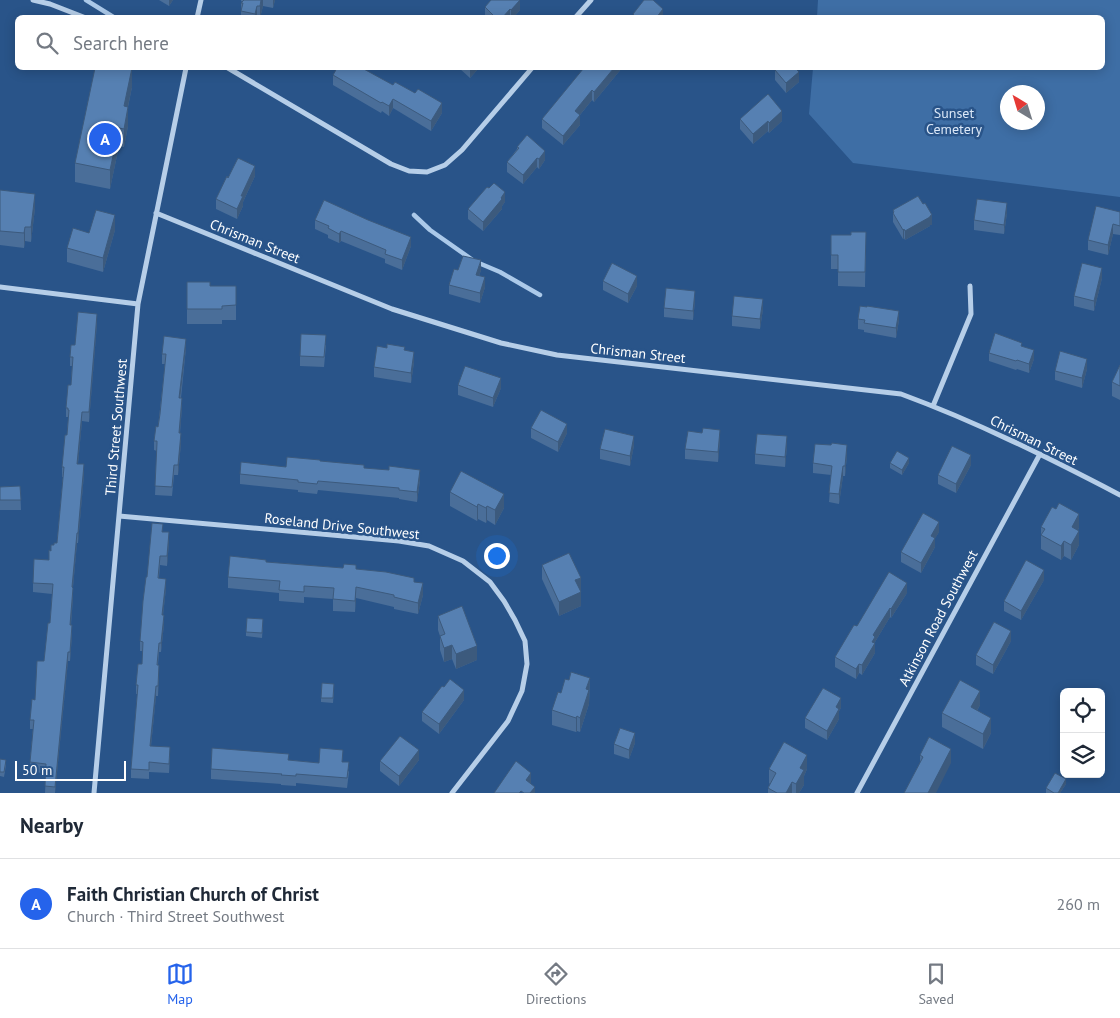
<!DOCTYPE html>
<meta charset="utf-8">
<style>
:root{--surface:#fff;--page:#f6f6f7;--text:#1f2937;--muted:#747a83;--line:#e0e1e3;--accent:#2563eb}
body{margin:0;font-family:"PT Sans",sans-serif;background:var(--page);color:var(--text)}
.controls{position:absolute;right:15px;bottom:15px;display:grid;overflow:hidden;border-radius:8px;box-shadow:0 2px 12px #0003}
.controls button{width:45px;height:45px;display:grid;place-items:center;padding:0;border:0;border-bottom:1px solid var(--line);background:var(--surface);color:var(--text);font:25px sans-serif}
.compass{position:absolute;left:1000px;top:85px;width:45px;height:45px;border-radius:50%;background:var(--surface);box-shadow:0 2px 12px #0003;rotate:322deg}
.scale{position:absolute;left:15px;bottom:12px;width:111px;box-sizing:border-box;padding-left:5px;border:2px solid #fff;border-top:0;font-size:14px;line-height:18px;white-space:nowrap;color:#fff;-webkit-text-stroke:4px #295489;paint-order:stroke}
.you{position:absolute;left:496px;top:555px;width:18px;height:18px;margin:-12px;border:4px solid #fff;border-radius:50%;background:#1a73e8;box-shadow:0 0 0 8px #1a73e833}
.badge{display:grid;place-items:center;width:32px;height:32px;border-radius:50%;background:var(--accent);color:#fff;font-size:16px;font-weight:700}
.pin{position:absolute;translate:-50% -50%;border:2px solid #fff;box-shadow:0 1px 5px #0006}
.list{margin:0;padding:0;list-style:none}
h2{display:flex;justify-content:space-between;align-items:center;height:65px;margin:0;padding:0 20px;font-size:21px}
h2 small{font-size:16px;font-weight:400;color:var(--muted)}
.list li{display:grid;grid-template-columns:32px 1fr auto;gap:15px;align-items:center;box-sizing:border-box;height:90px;padding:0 20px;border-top:1px solid var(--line)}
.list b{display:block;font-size:19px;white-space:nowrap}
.list p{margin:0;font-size:16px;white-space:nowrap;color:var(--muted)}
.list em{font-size:16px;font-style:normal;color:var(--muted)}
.icon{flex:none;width:28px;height:28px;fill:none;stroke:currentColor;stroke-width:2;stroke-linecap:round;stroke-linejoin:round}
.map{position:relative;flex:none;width:1120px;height:793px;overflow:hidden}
.search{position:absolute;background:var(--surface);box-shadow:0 2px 12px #0003;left:15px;right:15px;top:15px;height:55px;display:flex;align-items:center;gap:12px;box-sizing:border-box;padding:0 18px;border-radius:8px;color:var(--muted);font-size:19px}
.sheet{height:155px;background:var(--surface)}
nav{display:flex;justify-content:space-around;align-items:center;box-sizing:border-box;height:70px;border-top:1px solid var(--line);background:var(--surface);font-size:14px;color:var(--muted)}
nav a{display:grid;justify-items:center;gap:2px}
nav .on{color:var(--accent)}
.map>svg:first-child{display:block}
</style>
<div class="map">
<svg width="1120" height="793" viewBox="0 0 1120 793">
<rect width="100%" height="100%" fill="#295489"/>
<!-- green -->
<path fill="#3e6ea5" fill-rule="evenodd" d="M818,0H1120V197L853,163L809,114L813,68H1102V18L817,17ZM1008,92H1038V122H1008Z"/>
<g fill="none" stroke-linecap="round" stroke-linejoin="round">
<!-- stream -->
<path stroke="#abc9e9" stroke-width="4.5" d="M86,0L115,18
M414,215L430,230L474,261L500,272L540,295"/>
<!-- minor -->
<path stroke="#b6cee8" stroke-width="5" d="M33,0L50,4L86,18
M197,18L201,0
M575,18L591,0
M228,68L391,164L409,171L427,172L445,165L462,150L532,68
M156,213L392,309L501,343L557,355L901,394C977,422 1049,458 1120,495
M0,287L138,304
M933,406L971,314L970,286
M119,516L399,541L429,546L463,561L490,582L504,601L515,620L525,641L527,664L522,691L508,721L452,793
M94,793L138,304L186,68
M857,793L1040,454"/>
</g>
<!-- wall -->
<path fill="#4a6e99" d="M159,0H173L169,6Z
M241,0H275L273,8L263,6L260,18H241V3L242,1H241Z
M491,0L520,10L513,18H485V7Z
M459,68H479L470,78Z
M586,68H622L594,102L592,100L580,115V125L563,145L542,128V119Z
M775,70L799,82L786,93L775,80Z
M333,75L442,113L431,131L393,108L389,116L382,111L381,113L333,85Z
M132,87L128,107V126L124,147L119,146L110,189L75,182V163Z
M740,119L782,121L769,133L768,131L753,144L740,129Z
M517,147L545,160L539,169L537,167L523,184L507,172V162L517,149Z
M255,176L243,202V206L237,219L216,209V199L228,178Z
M0,190L35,208L31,242L25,241L24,248L0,245Z
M505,202L502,206V209L483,231L468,219V209Z
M893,210L932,225H930V226L905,240L904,238L903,239L893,222Z
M1120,212V235L1113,234L1108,255L1088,250V240Z
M1007,213L1004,234L974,230V220Z
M315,220L411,246L402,270L385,263V259L341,241L339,243L328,238V235L315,229Z
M115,230L103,272L67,262V248L89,233Z
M866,232L865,287L838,286V269H831V235H851Z
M458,270H481L479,276L485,287L480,303L449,294V285Z
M1102,278L1094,311L1074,306V296Z
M603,281L637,286L628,303L603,290Z
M187,282L210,286H236V320H222V324H187Z
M695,301L693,320L664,317V308Z
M763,309L760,329L732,326V316Z
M858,319L899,320L896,338L864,332V330L858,329Z
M97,323L89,422L82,421L78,464L84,474L79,531L78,543H77L73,587V597L71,625L72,635L70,661H68L55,793H45L46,773L30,772V762L33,729H30V720L44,661L50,623L52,594L33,592V583L49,560L54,545L57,543L63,477H62V467L67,435L68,420V417H66V408L71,385L72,366H70V357L75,345Z
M326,345L324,367L300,366V356Z
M1022,346L1034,359L1029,373L1017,369L1016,370L989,361V353Z
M186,348L181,398L182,407L180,433L181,443L178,475H174L172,496L155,495L157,451L154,450V441L158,427L165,364H162V354Z
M405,351L414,362L411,383L374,377V367Z
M1120,365V400L1112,396V382Z
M1087,369L1082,388L1055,380V371Z
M458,385L501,388L493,407L458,395Z
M531,428L567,433L558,452L531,438Z
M720,440L718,462L685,459V449Z
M634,445L630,466L600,459V449Z
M787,446L785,467L755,464V454Z
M847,455L845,476H843L839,504L829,502L831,475L813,473V463Z
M320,461L364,468L420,480L417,502L399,499V498L318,490L317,494L298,492V490L240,484V474L286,467Z
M890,463H909L902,475L890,468Z
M971,465L956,493L938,484V475Z
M20,486L21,510H0V487Z
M450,492L504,508L495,525L487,520L486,523L478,519L477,521L450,506Z
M1041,527L1079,528L1078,530L1079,545L1071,560L1064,556L1061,560L1041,549Z
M163,532L169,542L167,566L160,565L159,578L166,588L163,615L164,624L161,652H159L158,665L159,674L158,696H156L151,746L170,757L169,773L149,772V779L131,778V769L138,694H136V685L142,664L143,651H140V641L147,577Z
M939,532L935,538V547L921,573L901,562V552Z
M266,562L356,569L414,582L423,595L418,614L394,609V607L356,598L355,612L333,611V599L304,597V603L279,601V593L228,588V577Z
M542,565L581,578V606L559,616L542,579Z
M1044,580L1021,620L1004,611V601Z
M907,593L891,618L890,617L875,642V653L862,675L859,673L856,679L835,667V657L857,626Z
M438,616L477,660L456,669L452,659L444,662L440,650V636L438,630Z
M263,624L262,638L246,636V632Z
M1011,641L993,674L976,665V655Z
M590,678L589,704L580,732L577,731L576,732L552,725V710L561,693L569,680Z
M444,687L464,700L439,734L422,721V712Z
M334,689L333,703L321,702V698Z
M980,705L977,711L991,733L983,749L942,727V713Z
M841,708L839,711V719L827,740L805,728V718Z
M635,743L629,759L614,754V744Z
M920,755L951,763H920Z
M0,759L6,765L4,777L0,776Z
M289,760L319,763L343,762L349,772L347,788L296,783V786L281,785V784L211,779V769Z
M419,760L399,786L380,771V761Z
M769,769H807L804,776V785L799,793H768V788L770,784L769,783Z
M1066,784L1060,793H1046V788Z"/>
<!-- shaded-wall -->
<path fill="#3c5a7d" d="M169,0H173L169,6Z
M261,0H263V6L260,18V6Z
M273,0H275L273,8Z
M520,0V10L513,18H511V10Z
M257,6V18H255V14Z
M510,9V18H502Z
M663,9V18H656Z
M132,68V87L124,125V106Z
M470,68H479L470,78Z
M614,68H622L594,102V92Z
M799,72V82L786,93V83Z
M592,90V100L575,121V111Z
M393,99V108L389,116V106Z
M442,103V113L431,131V121Z
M128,107V126L124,147V129Z
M782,111V121L769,133V123Z
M580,115V125L563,145V136Z
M768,121V131L753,144V134Z
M119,128V146L110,189V170Z
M545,151V160L539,169V159Z
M537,158V167L523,184V175Z
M255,166V176L243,202V206L237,219V209L241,196Z
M505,192V202L502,206V209L483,231V222Z
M35,194V208L31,242V227Z
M1007,203V213L1004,234V225Z
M115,215V230L103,272V258Z
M932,215V225H930V226L905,240V231Z
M1113,224V234L1108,255V245Z
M25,227V241L24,248V233Z
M904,229V238L903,239V230Z
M341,231V241L339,243V234Z
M411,237V246L402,270V260Z
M481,260V270L476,285V275Z
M1102,268V278L1094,311V301Z
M637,276V286L628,303V294Z
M485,277V287L480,303V293Z
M695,291V301L693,320V311Z
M763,299V309L760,329V319Z
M899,311V320L896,338V328Z
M97,314V323L89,422V412Z
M186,339V348L179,407V398Z
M1034,350V359L1029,373V364Z
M414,352V362L411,383V373Z
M1087,359V369L1082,388V378Z
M501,378V388L493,407V398Z
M182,398V407L179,442V433Z
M82,412V421L77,473V464Z
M567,424V433L558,452V442Z
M720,430V440L718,462V452Z
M181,433V443L178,475V465Z
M634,436V445L630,466V456Z
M787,436V446L785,467V457Z
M847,445V455L845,476V466Z
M971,455V465L956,493V484Z
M909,458V463L902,475V470Z
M84,464V474L78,543V533Z
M843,466V476L839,504V494Z
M420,470V480L417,502V492Z
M504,494V508L495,525V510Z
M478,504V519L477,521V507Z
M487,506V520L486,523V508Z
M1079,514V528L1072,541V527Z
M939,522V532L933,542L935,538V547L921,573V563L931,536Z
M1079,531V545L1071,560V545Z
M169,532V542L167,566V556Z
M77,533V543L72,597V587Z
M1064,541V556L1061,560V546Z
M1044,570V580L1021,620V611Z
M581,578V606L559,616V602L575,580Z
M166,579V588L162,624V615Z
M423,583V595L418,614V603Z
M907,583V593L891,618V609Z
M356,587V598L355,612V601Z
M73,588V597L70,634V625Z
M890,608V617L875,642V653L862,675V665L872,642L873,635Z
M164,615V624L161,652V643Z
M72,625V635L70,661V652Z
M1011,631V641L993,674V665Z
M452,645V659L444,662V648Z
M477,646V660L456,669V654Z
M68,652V661L55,793V787Z
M859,664V673L856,679V669Z
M159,665V674L158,696V686Z
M590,678L589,704L580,732V718L586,689Z
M156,686V696L150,755V746Z
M464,690V700L439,734V724Z
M980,691V705L971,722V707Z
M841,698V708L839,711V719L827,740V731L836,707Z
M577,716V731L576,732V718Z
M991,718V733L983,749V734Z
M635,733V743L629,759V750Z
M170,747V757L169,773V764Z
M951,749V763L936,793H928Z
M419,750V760L399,786V776Z
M807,755V769L804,776V785L799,793H796V784L800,768Z
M531,773V783L526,790V780Z
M1066,779V784L1060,793H1058Z
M792,782V793H786Z
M535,787V793H530Z"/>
<!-- building -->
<path fill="#5680b2" stroke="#3c5a7d" d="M244,0H261L260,6H257L255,14L241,11L243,3H241Z
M491,0H520L511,10L510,9L502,18H496L485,7Z
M644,0H653L663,9L656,18H637L633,14Z
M95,68H132L124,106L128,107L124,129L119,128L110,170L75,163Z
M337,68H362L393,85L395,82L415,93L418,89L442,103L431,121L393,99L389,106L382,102L381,103L333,75Z
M586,68H614L594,92L592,90L575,111L580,115L563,136L542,119L583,69L584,70Z
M778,68H795L799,72L786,83L775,70Z
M768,94L782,111L769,123L768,121L753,134L740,119Z
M527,135L545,151L539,159L537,158L523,175L507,162L519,148L517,147Z
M238,158L255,166L241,196H243L237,209L216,199L227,176L228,178Z
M494,183L505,192L501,198L502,199L483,222L468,209L487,187L489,188Z
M0,190L35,194L31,227H25L24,233L0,231Z
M918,196L923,204L925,203L932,215L930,216V217L905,231L904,229L903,230L893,213L894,212L893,210Z
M977,199L1007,203L1004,225L974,220Z
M324,200L368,220L411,237L402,260L385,254L386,250L341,231L339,234L328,228L329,226L315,220Z
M1096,206L1120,212V226L1113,224L1108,245L1088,240Z
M96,210L115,215L103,258L67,248L73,228L89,233Z
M851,232H866L865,272H838V255H831V235H851Z
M463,256L481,260L476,275L485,277L480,293L449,285L454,269L458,270Z
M612,263L637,276L628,294L603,281Z
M1082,263L1102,268L1094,301L1074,296Z
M187,282H210V286H236V305L222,306V309H187Z
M666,288L695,291L693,311L664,308Z
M734,296L763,299L760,319L732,316Z
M860,306L867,307V306L899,311L896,328L864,323L865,320L858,319Z
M78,312L97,314L89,412H82L77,464H84L79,521L78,533H77L72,587L73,588L70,625H72L70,652H68L55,787L45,786L46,764L30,762L34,720H30L32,699L35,700L37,661H44L48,623H50L53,584L33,583L34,559L49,560V550L51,551V545H54V543H57L64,467H62L65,435H67L69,410H68V408H66L68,385H71L73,357H70L71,345H75Z
M995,333L1022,343L1021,346L1034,350L1029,364L1017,360L1016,361L989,353Z
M301,334L326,335L324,357L300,356Z
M164,336L186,339L179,398H182L179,433H181L178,465H174L172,487L155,486L157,443V441H154L156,426L158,427L160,414L166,354H162Z
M387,344L405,347L404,350L414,352L411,373L374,367L377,346L387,348Z
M1060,351L1087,359L1082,378L1055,371Z
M1120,365V386L1112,382Z
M465,366L501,378L493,398L458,385Z
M541,410L567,424L558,442L531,428Z
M703,428L720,430L718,452L685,449L688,431L702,433Z
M605,429L634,436L630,456L600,449Z
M757,434L787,436L785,457L755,454Z
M832,443L847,445L845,466H843L839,494L829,493L832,466L813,463L815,444L831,445Z
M952,446L971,455L956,484L938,475Z
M897,451L909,458L902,470L890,463Z
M287,457L320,460V461L364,465V468L389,470V466L420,470L417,492L399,490V488L318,481L317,484L298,482V480L240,474L241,462L286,467Z
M461,471L504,494L495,510L487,506L486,508L478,504L477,507L450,492Z
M20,486L21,500H0V487Z
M1059,503L1079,514L1072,527L1079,531L1071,545L1064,541L1061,546L1041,535L1045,529L1041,527L1052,507L1056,509Z
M923,513L939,522L931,536L935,538L921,563L901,552Z
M152,523L163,524L162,532H169L167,556H160L158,578L166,579L162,615H164L161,643H159L157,665H159L158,686H156L150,746L170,747L169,764L149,762V770L131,769L138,685H136L138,664H142L143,642L140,641L143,601L146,577H147Z
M569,553L581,578L575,580L581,592L559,602L542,565Z
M230,556L258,559L266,560V562L343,568L344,564L356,565V569L386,572L414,578V582L423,583L418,603L394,597V595L356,587L355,601L333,599L334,588L304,586V592L279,590L280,581L228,577Z
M1026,560L1044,570L1021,611L1004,601Z
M889,572L907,583L891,609L890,608L873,635L875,637L872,642L875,643L862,665L859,664L856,669L835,657L854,625L857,626Z
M462,606L477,646L456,654L452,645L444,648L440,636L445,634L438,616Z
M247,618L263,619L262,633L246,632Z
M994,622L1011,631L993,665L976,655Z
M571,672L590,678L586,689L589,690L580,718L577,716L576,718L552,710L558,692L561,693L565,679L569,680Z
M450,679L464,690L439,724L422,712L442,686L444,687Z
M960,680L980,691L971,707L991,718L983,734L942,713Z
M322,683L334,684L333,698H321Z
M823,688L841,698L836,707L839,709L827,731L805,718Z
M620,728L635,733L629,750L614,744Z
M400,736L419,750L399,776L380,761Z
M929,737L951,749L928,793H904L923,757L920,755Z
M784,742L807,755L800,768L804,770L796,784L792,782L786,793H777L768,788L776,773L769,769Z
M212,748L289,754L288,760L319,763L320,748L343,750L342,762H349L347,778L296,774V776L281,775L282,774L211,769Z
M0,759L6,760L4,772H0Z
M516,761L531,773L526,780L535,787L530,793H524L521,791L519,793H494Z
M1055,773L1066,779L1058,793H1054L1046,788Z"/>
<g text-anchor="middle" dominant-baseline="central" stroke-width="5" stroke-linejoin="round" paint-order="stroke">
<!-- park labels -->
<g font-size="14" fill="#dae7f7" stroke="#295489">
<text x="954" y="113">Sunset<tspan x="954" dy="16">Cemetery</tspan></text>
</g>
<!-- street labels -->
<g font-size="14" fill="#fff" stroke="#295489">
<text transform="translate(255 241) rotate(22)">Chrisman Street</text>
<text transform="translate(638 353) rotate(6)">Chrisman Street</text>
<text transform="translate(116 427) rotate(-85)">Third Street Southwest</text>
<text transform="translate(1034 440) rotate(26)">Chrisman Street</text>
<text transform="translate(342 526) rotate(6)">Roseland Drive Southwest</text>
<text transform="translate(938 618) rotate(-62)">Atkinson Road Southwest</text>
</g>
</g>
</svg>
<div class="controls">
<button><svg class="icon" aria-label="locate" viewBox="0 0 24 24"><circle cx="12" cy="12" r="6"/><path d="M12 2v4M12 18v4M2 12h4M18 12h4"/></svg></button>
<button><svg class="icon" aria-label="layers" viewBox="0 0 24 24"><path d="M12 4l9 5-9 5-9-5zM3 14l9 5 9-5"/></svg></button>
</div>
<svg class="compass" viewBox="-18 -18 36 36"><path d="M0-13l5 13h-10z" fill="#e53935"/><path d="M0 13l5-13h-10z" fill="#747a83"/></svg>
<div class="scale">50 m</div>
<div class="you"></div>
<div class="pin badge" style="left:105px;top:139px">A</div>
<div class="search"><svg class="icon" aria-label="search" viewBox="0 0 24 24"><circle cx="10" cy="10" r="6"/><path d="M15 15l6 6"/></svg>Search here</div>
</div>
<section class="sheet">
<h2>Nearby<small></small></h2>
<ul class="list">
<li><span class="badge">A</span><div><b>Faith Christian Church of Christ</b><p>Church · Third Street Southwest</p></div><em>260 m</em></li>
</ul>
</section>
<nav>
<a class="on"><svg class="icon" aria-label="map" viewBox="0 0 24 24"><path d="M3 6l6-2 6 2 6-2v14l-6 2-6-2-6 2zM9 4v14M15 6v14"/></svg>Map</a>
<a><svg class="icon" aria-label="directions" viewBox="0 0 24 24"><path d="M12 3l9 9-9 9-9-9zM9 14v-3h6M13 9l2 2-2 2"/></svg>Directions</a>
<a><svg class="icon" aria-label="saved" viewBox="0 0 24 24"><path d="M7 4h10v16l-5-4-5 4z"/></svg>Saved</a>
</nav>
